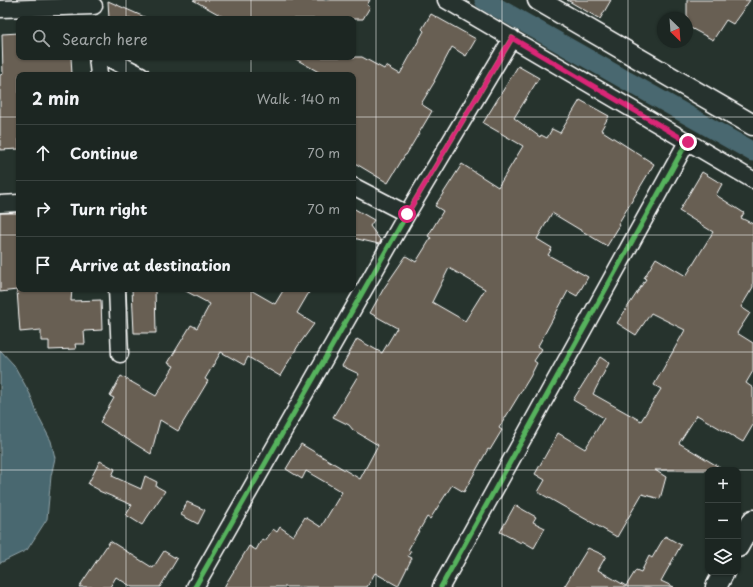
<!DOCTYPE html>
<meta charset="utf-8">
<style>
:root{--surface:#1c2622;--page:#29322f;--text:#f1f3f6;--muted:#a0a5a5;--line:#3a4340}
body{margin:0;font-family:"Playpen Sans",sans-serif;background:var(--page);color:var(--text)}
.controls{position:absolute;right:12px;bottom:12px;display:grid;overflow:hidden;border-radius:8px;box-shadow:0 1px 3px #0004}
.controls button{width:36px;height:36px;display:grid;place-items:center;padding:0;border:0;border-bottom:1px solid var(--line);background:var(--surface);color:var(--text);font:20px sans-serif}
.compass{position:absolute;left:657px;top:12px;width:36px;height:36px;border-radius:50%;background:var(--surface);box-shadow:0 1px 3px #0004;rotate:155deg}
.stop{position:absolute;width:12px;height:12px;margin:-9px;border:3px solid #db2777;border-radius:50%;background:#fff}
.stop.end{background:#db2777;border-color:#fff;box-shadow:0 1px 4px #0008}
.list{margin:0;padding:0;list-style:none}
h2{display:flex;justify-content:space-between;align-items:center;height:52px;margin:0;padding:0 16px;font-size:17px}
h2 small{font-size:13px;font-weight:400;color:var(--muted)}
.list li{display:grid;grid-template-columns:26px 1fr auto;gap:12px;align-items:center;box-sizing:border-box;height:56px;padding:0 16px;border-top:1px solid var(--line)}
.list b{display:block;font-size:15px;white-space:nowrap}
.list em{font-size:13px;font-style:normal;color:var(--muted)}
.icon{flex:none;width:22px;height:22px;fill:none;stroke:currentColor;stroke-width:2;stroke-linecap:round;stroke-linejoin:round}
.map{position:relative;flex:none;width:753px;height:587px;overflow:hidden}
.search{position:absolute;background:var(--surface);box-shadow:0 1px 3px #0004;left:16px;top:16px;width:340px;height:44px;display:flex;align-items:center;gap:10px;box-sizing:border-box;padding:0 14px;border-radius:8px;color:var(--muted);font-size:15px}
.panel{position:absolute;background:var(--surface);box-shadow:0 1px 3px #0004;left:16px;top:72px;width:340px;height:220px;border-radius:8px}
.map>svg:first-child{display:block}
</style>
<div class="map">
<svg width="753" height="587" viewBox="0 0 753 587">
<rect width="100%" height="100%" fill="#26332d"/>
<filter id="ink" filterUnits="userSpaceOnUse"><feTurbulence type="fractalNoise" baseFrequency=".025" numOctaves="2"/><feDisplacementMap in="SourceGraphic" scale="8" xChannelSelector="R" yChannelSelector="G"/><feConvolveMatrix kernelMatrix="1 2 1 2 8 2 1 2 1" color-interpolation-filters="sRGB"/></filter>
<g filter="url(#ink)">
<!-- water -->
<path fill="#496870" stroke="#92a4a9" d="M0,350L14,365L30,394L39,418L51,441L55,458L51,476L47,519L27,550L0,563Z"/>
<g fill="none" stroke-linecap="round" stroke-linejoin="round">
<!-- canal -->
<path stroke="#496870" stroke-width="19" d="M484,0L753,152"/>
</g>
<!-- building -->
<path fill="#685f52" stroke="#fff" fill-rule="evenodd" d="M193,0H370L367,5L370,7L363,19H227Z
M567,0H611L600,19Z
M687,0H750L733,24L726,20L713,40L687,26Z
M108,1L149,19H109Z
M431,14L476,39L466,56L452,47L434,81H435L421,104L432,111L406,155H405L388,183L353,162V75H324L292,57H362L384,69L386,66L400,74L424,31L422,29Z
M19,33V57H71L72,75H19V106H18L19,149L0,150V75L3,74L2,34Z
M518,66L539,78L514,118L540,137L541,135L547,138L552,129L560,133L580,100L609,116L601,130L654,164L618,224L620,225L607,246L552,213L537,239L552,248L548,255L588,277L577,296L568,291L538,346L542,349L534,361L537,363L530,377L499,428L502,430L490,450L488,449L464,492L452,485L430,519L427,517L408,550L411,551L408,556L412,558L398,586L375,573L367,587H224L249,546L256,550L262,539L265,541L273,529L277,532L280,527L293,536L305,517L321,527L342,492L306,471L302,479L286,469L301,444L360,479L378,445L353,430L349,425L333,417L359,374L342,366L357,339L382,353L397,328L370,313L384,288L406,256L416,262L431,238L428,236L443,211L435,206L462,164L498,187L523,146L483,123ZM449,268L485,289L465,321L432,302Z
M702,172L722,184L716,195L744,213L741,218L753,224V287L741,307L750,313L737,333L753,343V371L746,383L753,388V425L743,442L697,415L679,443L724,470H655L666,477L660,499L642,494L617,537L538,492L545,480L535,474L558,433L585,449L604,418L573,400L600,357L609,363L593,394L641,421L661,389L654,385L685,330L651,313L636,335L617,323L646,279L644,278L656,258L686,276L713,232L679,211Z
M353,208L374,220L370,226L381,241L379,244L353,238Z
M0,213H19V289H72L71,301L101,300L102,330L84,331L85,344H75L76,349L49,350V341H41V330L20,332L17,290L0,292Z
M132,289H155L156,333H134Z
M182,289H249L275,304L284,289H311L297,313L314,324L298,346L280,376L248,357L244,365L221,352L205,379L208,381L178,431L160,420L151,454L100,422L114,398L110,396L121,376L156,396L174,366L168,363L177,348L191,325L197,328L210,304Z
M100,461L115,469L112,476L141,489L145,476L157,482L156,486L165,491L142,525L126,515L132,505L99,491V490L88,484Z
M187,502L205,510L198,524L181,515Z
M515,505L536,517L533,522L545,528L534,548L522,541L521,543L500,532Z
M665,536L681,545L661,581L674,587H564L588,548L606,556L598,570L626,586L636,570L641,572L649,556L652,558Z
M110,541L153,568L164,551L177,559L160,587H132L116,577L110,587H79Z"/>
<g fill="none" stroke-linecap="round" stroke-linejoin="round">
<defs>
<path id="minor" d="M446,0L753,180
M0,9L94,6
M97,57L99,75
M106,57L141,75
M353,186L407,214
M0,204L19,203
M117,289L120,354
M195,587L407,214L512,38
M441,587L687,142"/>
<path id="tertiary" d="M538,0L753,125
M738,547L753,520
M716,587L724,572"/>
</defs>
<!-- minor casing -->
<use href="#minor" stroke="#fff" stroke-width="19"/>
<!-- tertiary casing -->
<use href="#tertiary" stroke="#fff" stroke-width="23"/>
<!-- minor -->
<use href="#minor" stroke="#26332d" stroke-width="16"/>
<!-- tertiary -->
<use href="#tertiary" stroke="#26332d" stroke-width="20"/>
<defs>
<path id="cycleway" d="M195,587L407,214L512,38
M441,587L687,142"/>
</defs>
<!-- cycleway casing -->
<use href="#cycleway" stroke="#26332d" stroke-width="8"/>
<!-- cycleway -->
<use href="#cycleway" stroke="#56b35d" stroke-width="5"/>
</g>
</g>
<g fill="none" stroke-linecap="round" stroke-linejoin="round" filter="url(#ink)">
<!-- route -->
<path stroke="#db2777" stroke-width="5" d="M407,214L512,38L688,142"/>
</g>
<!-- grid -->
<path fill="none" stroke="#fff" stroke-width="1" stroke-opacity="0.55" d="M126,0V19M251,0V19M376,0V587M502,0V587M628,0V587M126,57V75M251,57V75M0,117H19M353,117H753M0,235H19M353,235H753M126,289V587M251,289V587M0,352H753M0,470H753"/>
</svg>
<div class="controls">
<button>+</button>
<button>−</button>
<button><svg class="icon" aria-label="layers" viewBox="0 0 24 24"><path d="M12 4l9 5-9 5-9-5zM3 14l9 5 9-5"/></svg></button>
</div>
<svg class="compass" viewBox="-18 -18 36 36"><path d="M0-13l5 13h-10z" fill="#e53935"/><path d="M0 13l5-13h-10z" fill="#a0a5a5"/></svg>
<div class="stop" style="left:407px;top:214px"></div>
<div class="stop end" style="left:688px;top:142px"></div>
<div class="search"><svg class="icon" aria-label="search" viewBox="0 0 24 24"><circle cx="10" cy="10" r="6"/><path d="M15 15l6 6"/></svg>Search here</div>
<section class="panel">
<h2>2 min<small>Walk · 140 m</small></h2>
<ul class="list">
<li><svg class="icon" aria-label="ahead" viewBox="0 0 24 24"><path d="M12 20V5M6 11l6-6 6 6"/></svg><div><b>Continue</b></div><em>70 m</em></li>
<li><svg class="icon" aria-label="right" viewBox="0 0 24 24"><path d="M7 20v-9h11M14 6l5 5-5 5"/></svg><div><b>Turn right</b></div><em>70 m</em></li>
<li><svg class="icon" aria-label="arrive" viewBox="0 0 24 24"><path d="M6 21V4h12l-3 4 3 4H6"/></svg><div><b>Arrive at destination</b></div></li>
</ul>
</section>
</div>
